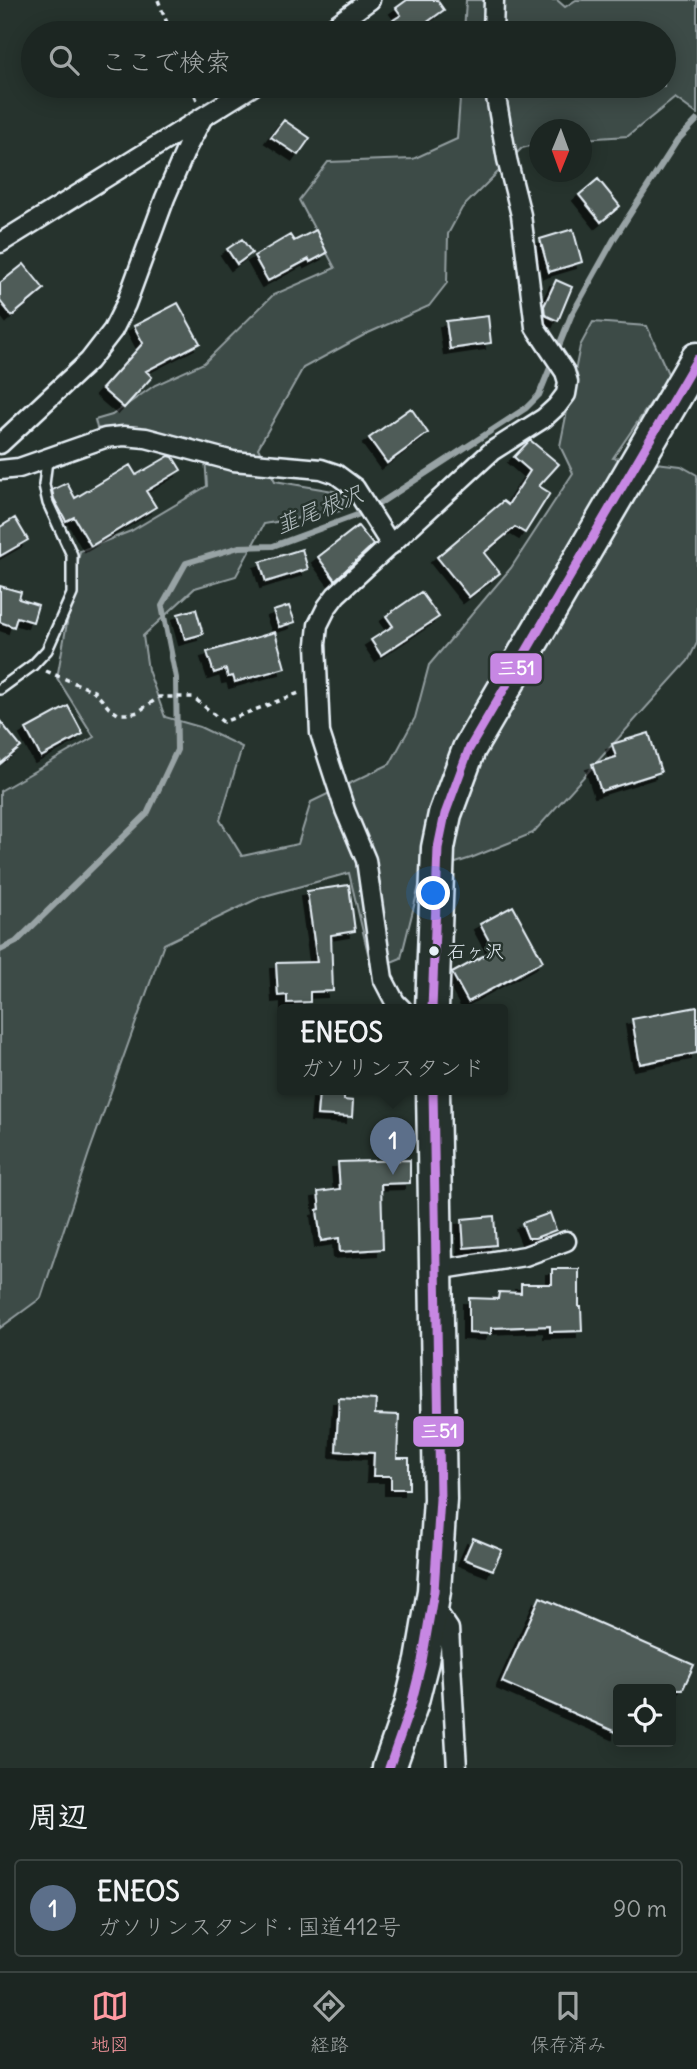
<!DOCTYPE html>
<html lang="ja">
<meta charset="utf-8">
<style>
:root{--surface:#1c2622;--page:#252e2a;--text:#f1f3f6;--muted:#a0a5a5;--line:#3a4340;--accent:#ff9aa2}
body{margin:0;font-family:Delius,"Klee One",sans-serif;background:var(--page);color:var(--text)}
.controls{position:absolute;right:21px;bottom:21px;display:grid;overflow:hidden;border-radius:7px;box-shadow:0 4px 18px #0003}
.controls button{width:63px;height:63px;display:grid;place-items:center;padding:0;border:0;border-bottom:2px solid var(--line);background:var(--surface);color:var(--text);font:35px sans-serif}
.compass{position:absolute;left:529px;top:119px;width:63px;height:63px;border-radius:50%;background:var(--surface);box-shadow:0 4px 18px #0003;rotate:181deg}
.you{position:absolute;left:434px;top:894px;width:24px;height:24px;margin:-18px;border:5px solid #fff;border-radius:50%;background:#1a73e8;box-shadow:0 0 0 10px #1a73e833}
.badge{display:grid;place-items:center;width:46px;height:46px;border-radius:50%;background:var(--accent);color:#fff;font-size:23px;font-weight:700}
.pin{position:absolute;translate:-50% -58px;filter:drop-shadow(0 2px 4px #0008)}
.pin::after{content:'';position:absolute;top:37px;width:24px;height:21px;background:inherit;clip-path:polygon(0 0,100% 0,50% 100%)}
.popup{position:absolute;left:277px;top:1004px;width:231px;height:91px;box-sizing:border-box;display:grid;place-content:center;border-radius:7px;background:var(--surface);filter:drop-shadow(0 2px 5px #0005);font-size:23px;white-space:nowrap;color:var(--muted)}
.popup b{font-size:26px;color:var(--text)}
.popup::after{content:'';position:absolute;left:50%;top:100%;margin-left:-14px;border:14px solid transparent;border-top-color:var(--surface)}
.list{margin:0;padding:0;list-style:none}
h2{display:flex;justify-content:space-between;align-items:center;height:91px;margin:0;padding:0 28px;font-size:30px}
h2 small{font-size:23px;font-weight:400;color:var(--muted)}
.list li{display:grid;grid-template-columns:46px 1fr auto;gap:21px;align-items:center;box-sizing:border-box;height:98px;margin:0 14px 14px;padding:0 14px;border:2px solid var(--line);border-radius:7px}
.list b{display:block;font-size:26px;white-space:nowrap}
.list p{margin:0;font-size:23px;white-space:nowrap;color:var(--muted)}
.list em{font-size:23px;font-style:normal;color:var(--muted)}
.icon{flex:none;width:38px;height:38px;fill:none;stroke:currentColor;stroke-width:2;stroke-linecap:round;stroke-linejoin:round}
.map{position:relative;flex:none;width:697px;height:1768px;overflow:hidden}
.search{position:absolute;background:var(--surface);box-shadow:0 4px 18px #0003;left:21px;right:21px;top:21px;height:77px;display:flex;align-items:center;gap:18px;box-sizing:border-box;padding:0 24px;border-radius:38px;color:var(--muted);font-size:26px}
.sheet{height:203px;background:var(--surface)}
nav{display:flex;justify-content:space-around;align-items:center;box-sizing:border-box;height:98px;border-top:2px solid var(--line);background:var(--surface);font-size:19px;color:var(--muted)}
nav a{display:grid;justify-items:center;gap:4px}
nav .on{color:var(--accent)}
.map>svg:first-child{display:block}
</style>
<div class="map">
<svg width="697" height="1768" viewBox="0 0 697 1768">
<defs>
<filter id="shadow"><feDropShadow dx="-6" dy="6" stdDeviation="0" flood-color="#0009"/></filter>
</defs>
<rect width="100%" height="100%" fill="#26332d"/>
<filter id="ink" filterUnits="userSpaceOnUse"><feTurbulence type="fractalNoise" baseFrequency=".0143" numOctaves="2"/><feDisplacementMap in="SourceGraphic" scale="14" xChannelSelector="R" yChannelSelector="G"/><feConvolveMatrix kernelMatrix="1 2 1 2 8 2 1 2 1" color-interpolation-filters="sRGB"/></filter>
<g filter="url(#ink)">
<!-- green -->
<path fill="#3e4b47" stroke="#939ea0" stroke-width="2" d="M466,0H557L565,7L576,0H697V114L675,98L628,136L582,139V130H540L539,144L522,148L462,208L448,234L447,283L429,306L366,334L303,368L258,448L275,481L345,493L340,511L264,524L236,576L195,588L143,636L148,670L165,717L200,727L242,747L220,820L242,856L298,844L311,802L390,764L415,718L429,665L511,568L573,473L560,446L580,346L593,322L647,326L669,376L613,458L681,466L697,475V643L688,661L533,833L471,858L422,874L401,958L372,970L349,873L261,897L164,944L89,1153L41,1298L0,1328V791L94,737L57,678L80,551L131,531L207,486L204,443L97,428L95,420L112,415L155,385L204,363L273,295L335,268L299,200L328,162L413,159L457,139L461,86H664V33H464Z"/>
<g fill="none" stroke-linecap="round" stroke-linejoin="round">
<!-- stream -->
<path stroke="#98a3a5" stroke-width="6" d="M0,950L16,942L147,814L177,750L176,678L162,606L186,563L239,547L273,546L368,511L526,408L539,395L571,316L614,239L677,141L697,120"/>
</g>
<!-- building -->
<path fill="#505c59" stroke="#e8f1f8" stroke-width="2" filter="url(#shadow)" d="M407,0H437L444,10L412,33H373L401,15L396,8Z
M284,120L310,138L298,155L271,137Z
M598,179L620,206L601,222L579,195Z
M573,229L582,262L549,272L540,239Z
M316,230L327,253L310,262L309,259L268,281L254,256L290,235L294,241Z
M242,239L252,253L237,264L227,249Z
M24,264L44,289L12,316L0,301V283Z
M556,280L572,287L558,321L545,315L544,306Z
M178,303L200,343L146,371L152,377L124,408L102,389L143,343L134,326Z
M488,316L491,343L450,349L446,321Z
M411,408L428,433L387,463L369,438Z
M530,440L559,464L539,486L550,493L525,533L515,527L484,553L500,573L469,597L437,557L503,501L508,505L530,471L514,457Z
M169,456L173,457L181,470L146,491L156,507L91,546L74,517L66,521L54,499L52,490L67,483L75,498L130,465L136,475Z
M15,518L28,540L0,556V527Z
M358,526L373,545L335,580L318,557Z
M302,549L308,569L266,582L260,562Z
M0,586L21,592L19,599L38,605L33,622L17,617L14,627L0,622Z
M421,592L439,617L381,655L371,640L393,626L386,616Z
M289,606L295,622L279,627L273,611Z
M196,609L203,634L185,639L178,614Z
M275,632L285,668L235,682L233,676L228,677L226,669L214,673L207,652Z
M68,706L83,734L41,757L26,729Z
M0,721L21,747L0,764Z
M649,733L661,772L601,791L592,764L616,757L612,744Z
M349,885L355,931L331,935L333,991L310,992V1002L287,1003V995L278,996L276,963L317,962L307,891Z
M513,906L543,961L468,1002L452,973L494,950L480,924Z
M697,1007V1053L640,1064L632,1019Z
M319,1093L344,1095V1100L353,1101L352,1117L317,1115Z
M410,1160V1183L381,1184L383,1249L340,1252L339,1238L321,1241L317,1210L320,1209L318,1192L340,1189L338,1162Z
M550,1213L556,1230L535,1238H528L522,1223Z
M494,1216L496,1245L464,1248L462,1219Z
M552,1269H579V1307H581L582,1331L550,1332V1326L491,1328V1334L469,1333V1298L498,1299L499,1292L521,1293V1284H552Z
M339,1398L376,1400L375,1414L399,1415L397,1458H409V1489H391V1476H373L374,1453L336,1451Z
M473,1538L502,1550L493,1570L464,1559Z
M540,1597L694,1665L683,1689H618V1733L502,1682Z"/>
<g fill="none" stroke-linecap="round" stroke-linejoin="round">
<defs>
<path id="lane" d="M0,689L33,665L47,650L72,594V555L48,503L44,485L47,460"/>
<path id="street" d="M325,33L370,0
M493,33L494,0
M0,243L253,86
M0,444L89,361L113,330L126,304L165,198L187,147L203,117
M0,470L19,468L105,438L124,436L146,438L233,461L321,469L336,474L355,488L391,545
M402,1009L395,1002L383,979L366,860L345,810L320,733L316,644L318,625L327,607L336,595L492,451L544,418L557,406L566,394L568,382L565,372L535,327L521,215L507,159L494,86
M437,1270L525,1256L566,1241
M432,1604L449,1629L457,1768"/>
<path id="highway" d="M432,1009L438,848L445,814L469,749L697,359
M389,1768L411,1705L422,1661L434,1591L440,1499L433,1089"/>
</defs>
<!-- lane casing -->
<use href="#lane" stroke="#e8f1f8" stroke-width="14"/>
<!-- street casing -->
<use href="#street" stroke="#e8f1f8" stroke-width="23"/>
<!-- highway casing -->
<use href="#highway" stroke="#e8f1f8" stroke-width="37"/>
<!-- path -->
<path stroke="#e8f1f8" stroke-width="3.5" stroke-dasharray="5 5" stroke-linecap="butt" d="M158,0L171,33
M191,86L197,100
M46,671L94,691L109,708L118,714H130L138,712L159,697H193L223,722L299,693"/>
<!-- lane -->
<use href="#lane" stroke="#26332d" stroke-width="9"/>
<!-- street -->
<use href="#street" stroke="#26332d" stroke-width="18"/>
<!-- highway -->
<use href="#highway" stroke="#26332d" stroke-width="32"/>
<defs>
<path id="bus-1" d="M432,1009L438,848L445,814L469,749L697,359
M389,1768L411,1705L422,1661L434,1591L440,1499L433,1089"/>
</defs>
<!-- bus-1 casing -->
<use href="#bus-1" stroke="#26332d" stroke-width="14"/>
<!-- bus-1 -->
<use href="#bus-1" stroke="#c787e3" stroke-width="9"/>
</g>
</g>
<!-- markers -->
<circle fill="#e8f1f8" stroke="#26332d" stroke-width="2.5" cx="434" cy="951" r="6"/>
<g text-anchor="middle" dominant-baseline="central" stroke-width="5" stroke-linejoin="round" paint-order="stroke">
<!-- bus labels -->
<g font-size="19" fill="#e8f1f8" stroke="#26332d" text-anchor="start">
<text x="447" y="951">石ヶ沢</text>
</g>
<!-- water labels -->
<g font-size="23" font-style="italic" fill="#b3bdc0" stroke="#26332d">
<text transform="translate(319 509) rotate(-22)">韮尾根沢</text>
</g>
</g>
<g stroke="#26332d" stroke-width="2.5">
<rect x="489" y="652" width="54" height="33" rx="7" fill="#c787e3"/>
<rect x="412" y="1415" width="53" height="33" rx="7" fill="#c787e3"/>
</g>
<g font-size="19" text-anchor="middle" font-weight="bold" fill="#fff">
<text x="516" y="675">三51</text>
<text x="439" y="1438">三51</text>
</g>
</svg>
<div class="controls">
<button><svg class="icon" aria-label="locate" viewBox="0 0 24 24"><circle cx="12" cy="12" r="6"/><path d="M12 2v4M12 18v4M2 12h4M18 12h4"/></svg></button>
</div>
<svg class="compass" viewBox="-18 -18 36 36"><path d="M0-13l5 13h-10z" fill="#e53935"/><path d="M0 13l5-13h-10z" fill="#a0a5a5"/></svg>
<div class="you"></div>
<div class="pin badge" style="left:393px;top:1175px;background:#5c6f8a">1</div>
<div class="popup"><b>ENEOS</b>ガソリンスタンド</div>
<div class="search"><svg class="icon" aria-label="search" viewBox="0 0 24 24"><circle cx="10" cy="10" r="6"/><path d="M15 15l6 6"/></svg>ここで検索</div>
</div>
<section class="sheet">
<h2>周辺<small></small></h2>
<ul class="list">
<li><span class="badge" style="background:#5c6f8a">1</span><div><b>ENEOS</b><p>ガソリンスタンド · 国道412号</p></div><em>90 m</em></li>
</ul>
</section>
<nav>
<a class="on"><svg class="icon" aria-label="map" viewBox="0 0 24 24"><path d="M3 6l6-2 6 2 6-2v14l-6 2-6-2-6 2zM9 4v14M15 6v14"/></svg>地図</a>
<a><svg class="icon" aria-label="directions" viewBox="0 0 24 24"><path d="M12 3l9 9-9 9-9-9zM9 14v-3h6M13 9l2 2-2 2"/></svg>経路</a>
<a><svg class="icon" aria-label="saved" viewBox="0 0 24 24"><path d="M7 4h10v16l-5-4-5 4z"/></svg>保存済み</a>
</nav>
